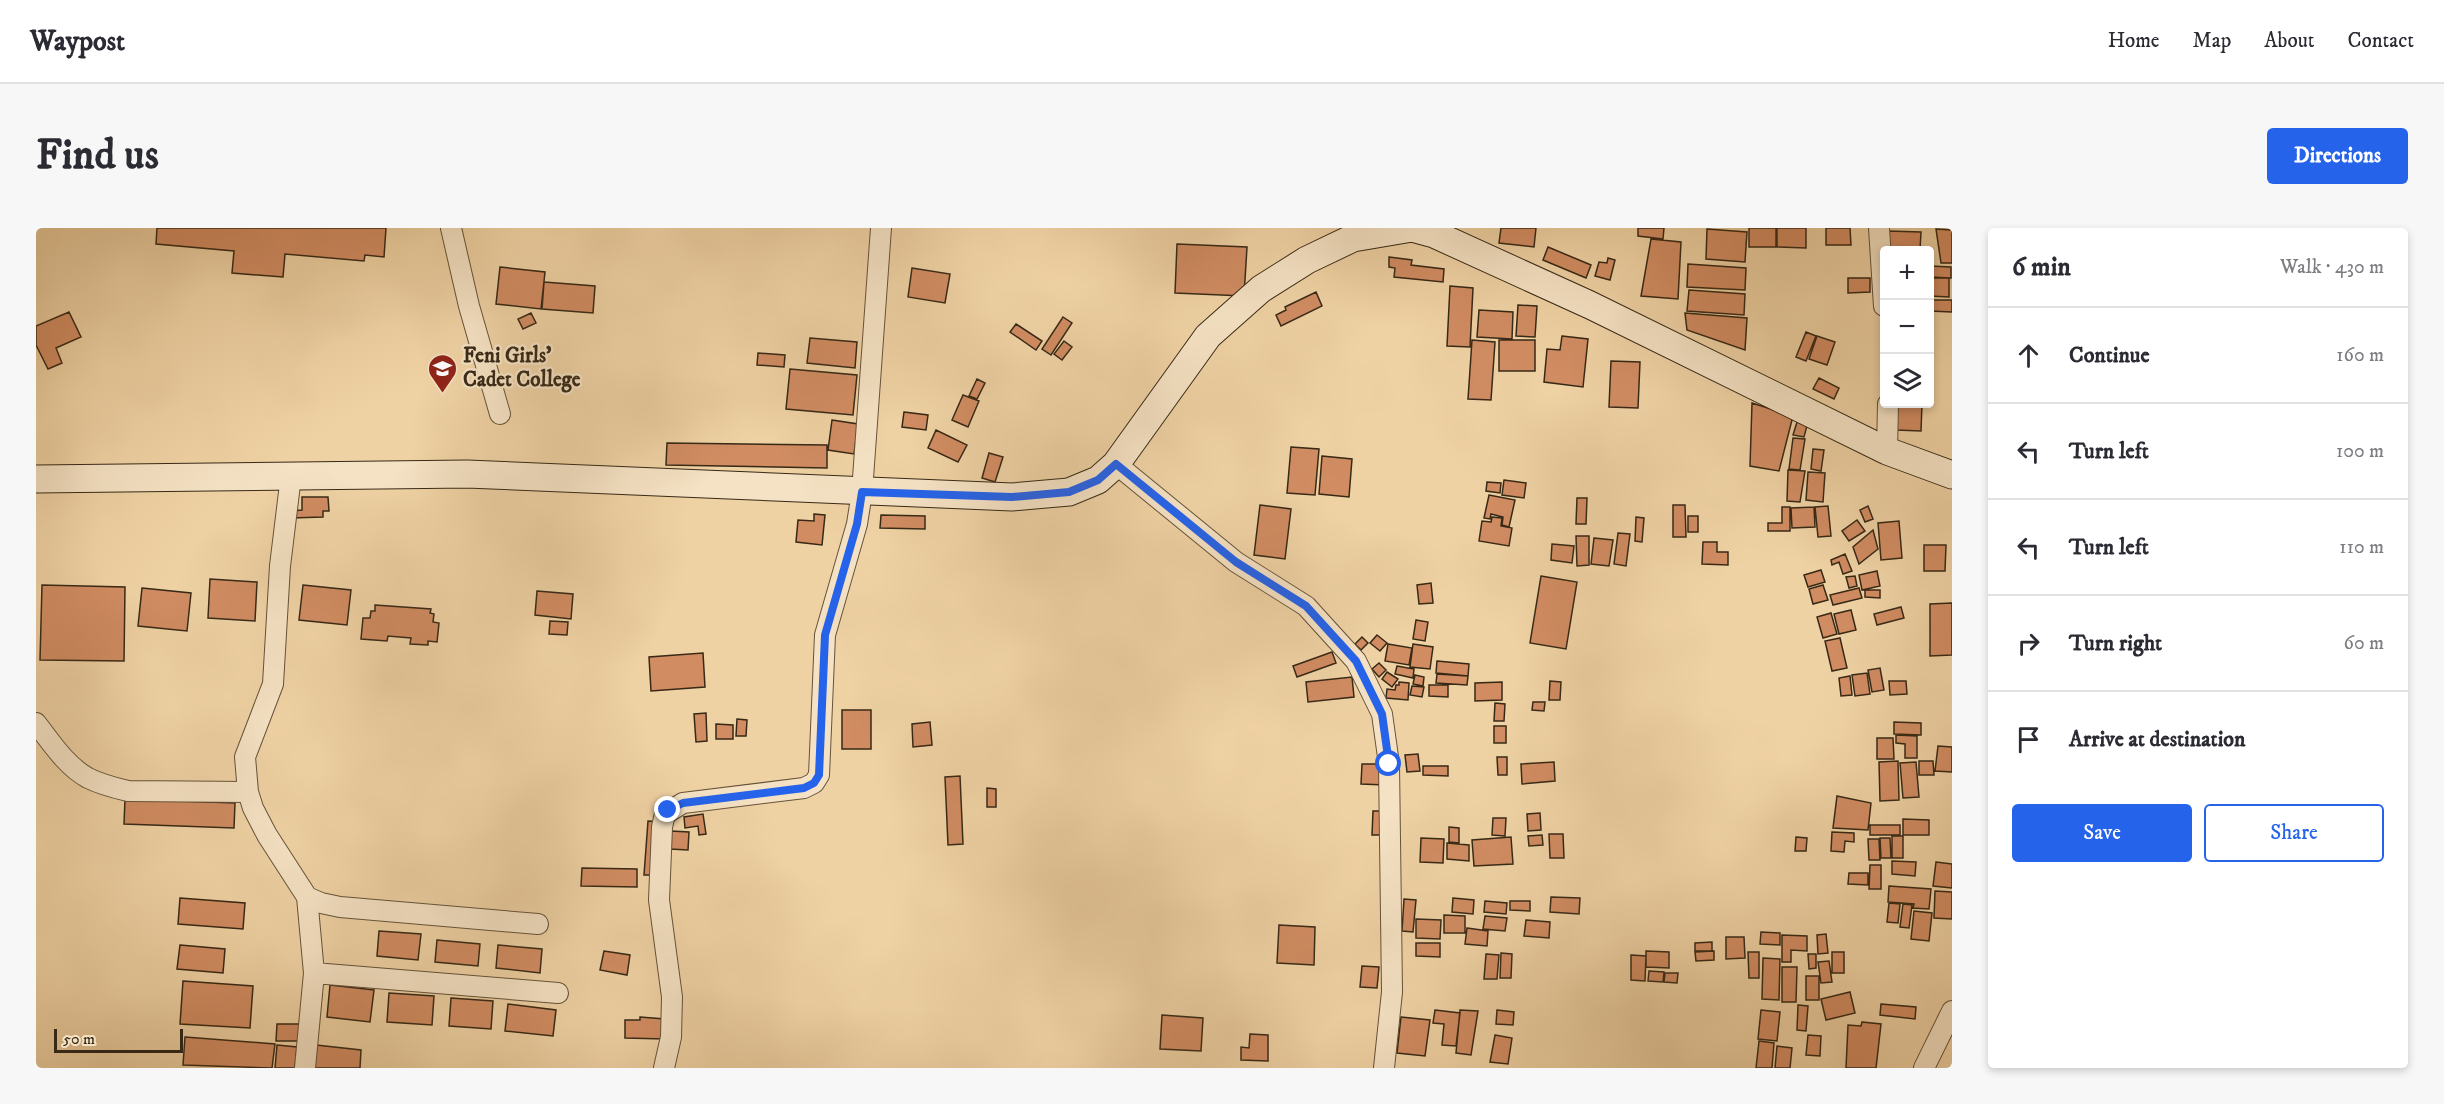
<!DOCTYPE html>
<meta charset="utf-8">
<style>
:root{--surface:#fff;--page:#f7f7f7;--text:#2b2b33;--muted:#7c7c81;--line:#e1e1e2;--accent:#2563eb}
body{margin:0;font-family:"IM FELL DW Pica",serif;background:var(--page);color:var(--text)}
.controls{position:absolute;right:18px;top:18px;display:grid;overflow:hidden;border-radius:6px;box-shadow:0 3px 9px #0003}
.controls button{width:54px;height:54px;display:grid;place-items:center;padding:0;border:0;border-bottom:2px solid var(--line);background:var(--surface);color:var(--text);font:30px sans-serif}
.scale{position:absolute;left:18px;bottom:15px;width:129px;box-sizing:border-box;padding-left:6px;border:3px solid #372916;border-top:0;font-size:16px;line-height:21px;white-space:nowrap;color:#372916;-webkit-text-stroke:4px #f5e2c4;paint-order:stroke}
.stop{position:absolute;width:18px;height:18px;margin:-14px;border:4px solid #2563eb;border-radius:50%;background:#fff}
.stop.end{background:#2563eb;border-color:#fff;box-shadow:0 2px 6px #0008}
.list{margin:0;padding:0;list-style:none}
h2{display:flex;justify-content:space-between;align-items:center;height:78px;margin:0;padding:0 24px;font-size:26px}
h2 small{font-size:20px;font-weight:400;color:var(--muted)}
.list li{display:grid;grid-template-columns:39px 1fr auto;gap:18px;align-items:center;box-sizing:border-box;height:96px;padding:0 24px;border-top:2px solid var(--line)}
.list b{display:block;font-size:22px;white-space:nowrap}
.list em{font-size:20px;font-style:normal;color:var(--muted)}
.actions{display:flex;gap:12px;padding:18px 24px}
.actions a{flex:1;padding:14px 0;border:2px solid var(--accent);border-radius:6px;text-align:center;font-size:21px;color:var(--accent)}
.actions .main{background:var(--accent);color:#fff}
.icon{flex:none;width:33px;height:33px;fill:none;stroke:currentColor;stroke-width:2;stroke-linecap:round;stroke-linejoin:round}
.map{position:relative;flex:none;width:1916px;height:840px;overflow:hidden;border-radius:6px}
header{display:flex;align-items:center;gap:36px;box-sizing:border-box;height:84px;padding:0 30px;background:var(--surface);border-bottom:2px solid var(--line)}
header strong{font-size:28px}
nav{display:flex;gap:33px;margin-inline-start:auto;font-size:21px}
.intro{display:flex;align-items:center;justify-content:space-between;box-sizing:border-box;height:144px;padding:0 36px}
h1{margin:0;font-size:42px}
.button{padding:15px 27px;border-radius:6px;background:var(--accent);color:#fff;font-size:21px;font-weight:700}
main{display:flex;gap:36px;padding:0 36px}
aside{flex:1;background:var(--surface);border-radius:6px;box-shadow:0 3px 9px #0003}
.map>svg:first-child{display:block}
</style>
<header>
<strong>Waypost</strong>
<nav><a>Home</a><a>Map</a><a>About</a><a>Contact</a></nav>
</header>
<div class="intro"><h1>Find us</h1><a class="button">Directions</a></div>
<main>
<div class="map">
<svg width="1916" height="840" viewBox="0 0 1916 840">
<rect width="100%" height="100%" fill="#efd2a4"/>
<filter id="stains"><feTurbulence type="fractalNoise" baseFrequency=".00333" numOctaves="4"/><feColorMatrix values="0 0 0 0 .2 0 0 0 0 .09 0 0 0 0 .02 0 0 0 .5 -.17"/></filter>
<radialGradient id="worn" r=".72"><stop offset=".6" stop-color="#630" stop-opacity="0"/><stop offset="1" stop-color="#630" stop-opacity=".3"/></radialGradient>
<!-- building -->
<path fill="#d18c62" stroke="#372916" stroke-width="1.5" d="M121,0H350L348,29L329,27L328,33L249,26L247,49L196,45L198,23L120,16Z
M1465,0H1500L1498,19L1463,15Z
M1602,0H1628L1627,11L1602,8Z
M1713,0H1740V19H1713Z
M1741,0H1770V20L1741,19Z
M1790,0H1814L1815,17H1790Z
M1671,1L1711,4L1709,34L1670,31Z
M1900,1L1916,2V35H1905Z
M1851,3L1885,4L1884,22H1850Z
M1615,11L1645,14L1642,71L1605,68Z
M1141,16L1211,19L1208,68L1139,65Z
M1512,19L1555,37L1550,50L1507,32Z
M1353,29L1376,32L1375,37L1408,41L1407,54L1358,49L1359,40L1353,39Z
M1572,30L1579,32L1574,52L1559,48L1563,34L1571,35Z
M1652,36L1710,40L1709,62L1651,59Z
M1894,38L1915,39V50L1894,49Z
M464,39L509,44L505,81L460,76Z
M876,40L914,46L909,75L872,69Z
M1812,50H1834V64L1812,65Z
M1894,50H1913V69L1894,68Z
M508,54L559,58L557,85L506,81Z
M1414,58L1437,60L1434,119L1411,118Z
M1653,62L1709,66L1708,87L1651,83Z
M1280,64L1286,78L1245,98L1240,87L1250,82L1249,79Z
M1894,72H1916V84L1894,83Z
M1482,77L1501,78L1499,109L1480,108Z
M1443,82L1477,84L1476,111L1441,109Z
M33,84L45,109L20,120L26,135L12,141L0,117V98Z
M495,85L500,95L487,101L482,91Z
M1649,85L1711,90L1709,122L1651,102Z
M1027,89L1036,95L1015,127L1006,121Z
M980,96L1006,113L1000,122L974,104Z
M1770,104L1780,108L1770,133L1760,129Z
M1526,108L1552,111L1547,159L1508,154L1511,121L1524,122Z
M1781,108L1799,114L1791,137L1773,131Z
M774,110L821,114L819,140L771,135Z
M1436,112L1459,114L1455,172L1432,171Z
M1463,112H1499V143H1463Z
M1028,113L1036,119L1026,132L1018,126Z
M722,125L749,127L748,139L721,137Z
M1575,133L1604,134L1602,180L1573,179Z
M754,141L821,147L817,187L750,181Z
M1783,150L1803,160L1798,171L1777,161Z
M941,151L949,155L941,171L933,168Z
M927,167L943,173L932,199L916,192Z
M1716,175L1757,188L1743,243L1714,238Z
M1861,176H1886L1885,203L1860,202Z
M868,184L892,187L890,202L866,199Z
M1762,191L1772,194L1768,209L1757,207Z
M796,192L822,196L818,226L792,222Z
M900,202L931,217L922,234L892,220Z
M1757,210L1769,211L1764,242L1753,241Z
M631,215L791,217V240L630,237Z
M1255,219L1283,221L1279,267L1251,265Z
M1777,221L1788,222L1785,243L1775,241Z
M953,225L967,229L959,254L946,250Z
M1286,228L1316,231L1313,269L1283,266Z
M1752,242L1769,243L1764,274L1751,273Z
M1772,244L1789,245L1787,274L1770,272Z
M1468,252L1490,255L1488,270L1466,267Z
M1451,254L1465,255L1464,265L1450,263Z
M1453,267L1479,272L1473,299L1466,297L1467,289L1455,286L1454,291L1448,290Z
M266,269H292L293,283H287V289L255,290V283L266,282Z
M1541,270H1551L1550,296H1540Z
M1224,277L1255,281L1249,331L1218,327Z
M1637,277H1649L1650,309H1637Z
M1792,278L1795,308L1782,309L1779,279Z
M1832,278L1837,291L1829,294L1824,282Z
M1746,279H1754V303H1732V295H1746Z
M1778,279L1779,299L1756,300L1755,280Z
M778,286L789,287L786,317L760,314L762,292L778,293Z
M845,287L889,288V301L844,300Z
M1652,288H1662V304H1652Z
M1456,289L1466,290L1465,298L1476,300L1473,318L1443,313L1446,293L1455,294Z
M1600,289L1608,290L1606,314L1599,313Z
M1821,292L1829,303L1813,313L1806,303Z
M1863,293L1866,330L1845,332L1842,295Z
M1837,302L1842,321L1823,336L1817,319Z
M1582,305L1594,306L1590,338L1578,336Z
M1540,308H1553V337L1541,338Z
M1558,310L1577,312L1573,338L1555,336Z
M1667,314H1681V324H1692V337L1666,336Z
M1516,316L1538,318L1536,335L1515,332Z
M1888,317H1910L1909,343H1888Z
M1809,326L1816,343L1807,346L1803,334L1796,337L1795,332Z
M1785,342L1789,354L1772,359L1768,347Z
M1841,343L1844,358L1826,362L1823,347Z
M1505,348L1541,354L1530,421L1494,415Z
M1819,348L1821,358L1813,360L1810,349Z
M174,351L221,354L219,393L172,390Z
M1395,355L1397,375L1383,376L1381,357Z
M6,357L89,359L88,433L4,432Z
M267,357L315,362L311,397L263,392Z
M1787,357L1792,372L1777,376L1773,361Z
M106,360L155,365L151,403L102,398Z
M1823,360L1826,370L1797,377L1794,367Z
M1829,362H1844V370L1829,369Z
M501,363L537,366L535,391L499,387Z
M1916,375V427L1894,428V376Z
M339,377L395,381L394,385L398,386L397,394L403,395L401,414L392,413V417L374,416L375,410L352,408L351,413L325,411L327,390H334L335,383H339Z
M1865,379L1868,390L1841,397L1838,386Z
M1815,382L1820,402L1803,406L1798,386Z
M1795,385L1801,406L1787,410L1781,389Z
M1380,392L1392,394L1389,413L1377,411Z
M514,393L532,394L531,407L513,406Z
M1341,407L1351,415L1344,423L1334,415Z
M1326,409L1332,415L1325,422L1319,416Z
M1804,410L1811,440L1796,443L1789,413Z
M1352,416L1376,420L1373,437L1349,433Z
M1377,416L1397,419L1394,441L1374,439Z
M1296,424L1300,435L1261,449L1257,438Z
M667,425L669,459L615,463L613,429Z
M1401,433L1433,436L1432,448L1400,445Z
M1343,435L1350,442L1343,449L1336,441Z
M1361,438L1378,441L1377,450L1359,446Z
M1844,440L1848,462L1836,464L1832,442Z
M1351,444L1362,451L1356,459L1346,451Z
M1831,445L1834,466L1819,468L1816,447Z
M1401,446L1432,448L1431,457L1400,455Z
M1379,447L1388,449L1387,458L1377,456Z
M1814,448L1816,467L1805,468L1803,450Z
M1316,449L1318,469L1272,474L1270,454Z
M1514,453L1525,454L1524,472H1513Z
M1853,453H1870L1871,466L1854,467Z
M1363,454L1373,455L1372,472L1350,470L1351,461L1359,462L1360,457H1363Z
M1466,454V472L1439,473V455Z
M1393,457H1412V469L1393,468Z
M1376,458L1388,459L1386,469L1374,467Z
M1497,474H1509L1508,483L1496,482Z
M1459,475L1469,476L1468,493H1458Z
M806,482H835V521H806Z
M670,485L671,513L660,514L658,486Z
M701,491L711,492L710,508H700Z
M894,494L896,517L877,519L876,496Z
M1858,494L1885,495V507L1858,506Z
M680,496L697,497V511H680Z
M1458,498H1470V515H1458Z
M1860,507L1881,508V530H1869V516L1860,515Z
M1841,510H1857L1858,531H1841Z
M1902,518L1916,519V544L1899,543Z
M1382,526L1384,543L1371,544L1369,527Z
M1461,529H1471V547H1462Z
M1862,533L1863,572L1844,573L1843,534Z
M1883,533H1897L1898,547H1883Z
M1518,534L1519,553L1486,556L1485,536Z
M1880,534L1883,569L1867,570L1864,535Z
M1326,536H1349V557L1325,556Z
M1387,538H1412V548L1387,547Z
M924,548L927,616L912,617L909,549Z
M951,560L960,561V579H951Z
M1801,568L1835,575L1832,602L1797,600Z
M89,571L199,575L198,600L88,596Z
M1337,583H1353L1352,607H1336Z
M1504,585L1505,602L1492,603L1491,586Z
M667,586L670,606L663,607L662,598L649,600L648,589Z
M1457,590H1470L1469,608L1456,607Z
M1867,591L1893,592V607H1867Z
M612,593L624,594L620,647H608Z
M1834,597H1864V607H1834Z
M1413,599L1423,600V615L1413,614Z
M635,603L653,604L652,622L634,621Z
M1796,604L1818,605V614L1809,613L1808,624L1795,623Z
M1513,606H1527L1528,630H1514Z
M1506,607L1507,617L1493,618L1492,608Z
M1856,608H1867V630H1856Z
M1475,609L1477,636L1438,638L1436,612Z
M1760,609L1771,610L1770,623H1759Z
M1385,610L1408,611L1407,635L1384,634Z
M1844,610H1854L1855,630H1845Z
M1832,611H1843L1844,632H1833Z
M1411,615L1433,617V633L1411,631Z
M1856,633L1880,634L1879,648L1856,646Z
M1900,634L1916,636V660L1897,658Z
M1834,637H1845V661H1833Z
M546,640L601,641V659L545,658Z
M1813,645H1832V657L1812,656Z
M1853,658L1895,661L1893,681L1877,680L1878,676L1852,674Z
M1899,663L1916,664V691L1898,690Z
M1515,669L1544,670L1543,686L1514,684Z
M144,670L209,675L207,701L142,696Z
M1417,670L1438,672L1437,686L1416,684Z
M1368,671L1380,672L1377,704L1366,703Z
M1449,673L1471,675L1470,686L1448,684Z
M1474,673H1494V683L1474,682Z
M1853,675L1864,676L1862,695L1851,694Z
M1867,676L1876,677L1873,700L1864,699Z
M1878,683L1896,685L1893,713L1875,711Z
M1408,687L1429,688V705H1408Z
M1449,688L1471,690L1469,703L1447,701Z
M1380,691L1405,692L1404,711L1380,710Z
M1490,692L1514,694L1513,710L1488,708Z
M1243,697L1279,699L1278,737L1241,735Z
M1431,700L1452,703L1451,718L1429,716Z
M343,703L385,706L382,732L341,728Z
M1725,704L1744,705V717L1724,716Z
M1790,706L1792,725L1782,726L1781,707Z
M1746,707L1771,708V723L1755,722V734H1746Z
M1690,709H1708L1709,730L1690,731Z
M401,712L444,716L442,738L399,734Z
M1676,714V723H1659V715Z
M1380,715H1404V729L1380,728Z
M144,717L189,721L187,745L141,741Z
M462,717L506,721L504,745L460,740Z
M568,723L594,727L591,747L564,742Z
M1610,723L1633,724V740L1610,739Z
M1678,723V732L1660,733L1659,724Z
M1712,724H1723V750H1713Z
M1796,724H1808V745H1796Z
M1465,725L1476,726L1475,750H1464Z
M1450,726L1463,727L1461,751H1448Z
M1772,726H1780V740L1773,741Z
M1595,727L1610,728L1609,753L1595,752Z
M1727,730L1744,731L1743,772L1726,771Z
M1793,733L1796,754L1785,755L1782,734Z
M1326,738L1343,739L1341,760L1324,759Z
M1746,739H1761L1760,774H1746Z
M1613,743L1628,744L1627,754L1612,753Z
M1629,745H1642L1641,755L1628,754Z
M1770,748H1783V772H1770Z
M147,753L217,758L214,800L144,796Z
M294,757L338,762L334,794L291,789Z
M1814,764L1819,785L1790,792L1785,771Z
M353,765L398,768L396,797L351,794Z
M415,770L457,773L455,801L413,798Z
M472,776L520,782L517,808L469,803Z
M1845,776L1880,779L1879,791L1844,787Z
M1762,777L1772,778L1770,803L1761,802Z
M1399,782L1424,785L1420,818L1406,817L1408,796L1397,795Z
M1424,782L1442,783L1435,827L1420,825Z
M1461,782L1478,784L1477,797L1460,796Z
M1725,782L1744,784L1741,813L1722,811Z
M1126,787L1167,790L1165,823L1124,821Z
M604,789L629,791V811L589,810V792H604Z
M1365,789L1394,792L1389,828L1361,825Z
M1826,794L1845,796L1840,840H1810L1812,797L1825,798Z
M241,796H264V813H240Z
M1214,806L1232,807V833L1205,832V819L1213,820Z
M1459,807L1476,810L1472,836L1454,834Z
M1772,807L1785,808L1784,828L1770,827Z
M149,809L239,816L236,840L147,837Z
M1723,813L1738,815L1736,840H1720Z
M241,817L261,819L259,840H239Z
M280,817L325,822L324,840H277Z
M1741,818L1756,820L1754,840H1739Z"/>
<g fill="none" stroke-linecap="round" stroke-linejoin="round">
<defs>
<path id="minor" d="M415,0L433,78L464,186
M1843,0L1848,78
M1851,223L1852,176
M1080,236L1200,334L1270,378L1320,433L1346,486L1353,536L1356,764L1348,840
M255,248L244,338L237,456L209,529L212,564L217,580L231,607L271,669L285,675L304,679L502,696
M0,495C15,514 30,538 52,550C64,556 79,560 92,563L212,564
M278,745L522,765
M269,840L278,745L271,669
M628,840L635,809L636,769L623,672L626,599L629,586L647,575L768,560L778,555L783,547L789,407L821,296L826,264L845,0
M1888,840L1916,783"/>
<path id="secondary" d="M0,251L431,246L976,269L1033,264L1062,252L1080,236L1172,108L1225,61L1271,32L1317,10L1376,0L1398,6L1554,77L1851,223L1916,247"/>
</defs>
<!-- minor casing -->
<use href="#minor" stroke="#65533a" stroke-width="22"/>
<!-- secondary casing -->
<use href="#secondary" stroke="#372916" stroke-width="29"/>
<!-- minor -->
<use href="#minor" stroke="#f5e2c4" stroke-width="20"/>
<!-- secondary -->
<use href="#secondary" stroke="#f5e2c4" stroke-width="27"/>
</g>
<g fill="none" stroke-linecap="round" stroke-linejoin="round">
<!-- route -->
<path stroke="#2563eb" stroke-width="8" d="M632,582L647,575L768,560L778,555L783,547L789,407L821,296L826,264L976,269L1033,264L1062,252L1080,236L1200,334L1270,378L1320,433L1346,486L1353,536"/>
</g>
<!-- icons -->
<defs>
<symbol id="university-pin" viewBox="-11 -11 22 30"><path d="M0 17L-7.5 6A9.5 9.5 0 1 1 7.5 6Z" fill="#8f2418" stroke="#f5e2c4"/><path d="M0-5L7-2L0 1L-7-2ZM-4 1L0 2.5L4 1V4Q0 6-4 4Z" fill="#fff"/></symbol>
</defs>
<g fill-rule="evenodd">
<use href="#university-pin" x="390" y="124" width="33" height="45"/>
</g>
<g text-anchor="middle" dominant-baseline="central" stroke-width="4.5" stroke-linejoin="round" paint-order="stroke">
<!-- poi labels -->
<g font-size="21" font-weight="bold" fill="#372916" stroke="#f5e2c4" text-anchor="start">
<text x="427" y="128">Feni Girls'<tspan x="427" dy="24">Cadet College</tspan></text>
</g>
</g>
<rect width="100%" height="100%" filter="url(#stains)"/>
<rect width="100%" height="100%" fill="url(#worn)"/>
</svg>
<div class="controls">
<button>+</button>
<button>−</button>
<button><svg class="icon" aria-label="layers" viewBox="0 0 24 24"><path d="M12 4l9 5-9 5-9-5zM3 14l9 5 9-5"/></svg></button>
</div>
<div class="scale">50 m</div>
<div class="stop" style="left:1353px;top:536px"></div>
<div class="stop end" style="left:632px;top:582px"></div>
</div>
<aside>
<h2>6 min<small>Walk · 430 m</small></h2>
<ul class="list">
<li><svg class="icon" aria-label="ahead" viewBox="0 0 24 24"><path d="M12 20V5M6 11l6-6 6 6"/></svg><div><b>Continue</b></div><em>160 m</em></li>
<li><svg class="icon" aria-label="left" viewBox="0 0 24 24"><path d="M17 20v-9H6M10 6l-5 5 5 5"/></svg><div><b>Turn left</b></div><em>100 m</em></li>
<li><svg class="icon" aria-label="left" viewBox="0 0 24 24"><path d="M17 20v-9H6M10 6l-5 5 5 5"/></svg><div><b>Turn left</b></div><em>110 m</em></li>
<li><svg class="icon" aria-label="right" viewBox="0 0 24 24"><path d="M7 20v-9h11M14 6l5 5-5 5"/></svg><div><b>Turn right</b></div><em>60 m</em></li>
<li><svg class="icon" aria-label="arrive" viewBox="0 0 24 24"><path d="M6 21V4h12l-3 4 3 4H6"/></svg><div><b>Arrive at destination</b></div></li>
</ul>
<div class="actions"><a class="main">Save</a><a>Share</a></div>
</aside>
</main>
